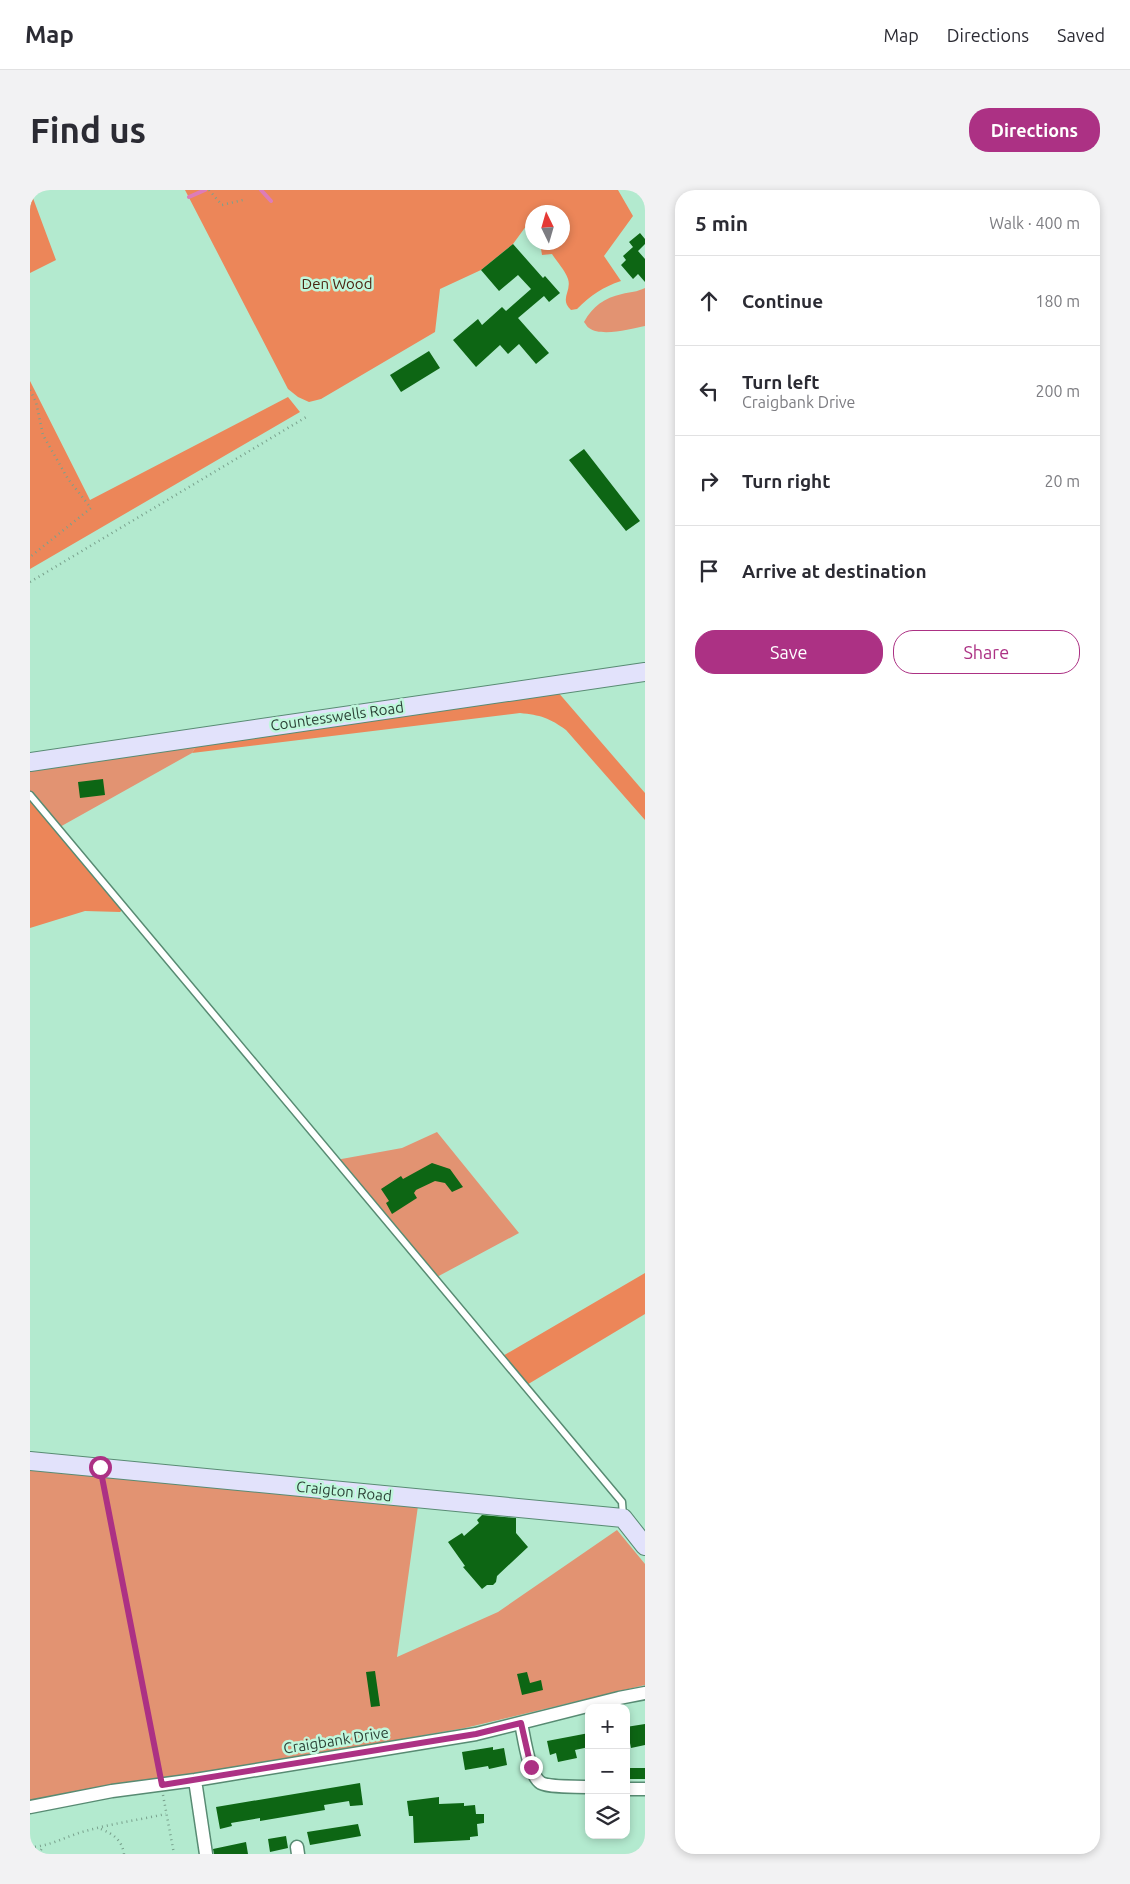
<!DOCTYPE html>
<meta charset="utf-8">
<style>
:root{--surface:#fff;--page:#f2f2f3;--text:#2b2b33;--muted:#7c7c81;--line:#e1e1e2;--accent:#ac3184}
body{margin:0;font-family:Ubuntu,sans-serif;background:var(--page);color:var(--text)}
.controls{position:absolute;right:15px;bottom:15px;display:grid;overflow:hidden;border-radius:10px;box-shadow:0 2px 8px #0003}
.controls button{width:45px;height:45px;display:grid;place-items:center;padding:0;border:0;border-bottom:1px solid var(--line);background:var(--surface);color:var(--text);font:25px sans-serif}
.compass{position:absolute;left:495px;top:15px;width:45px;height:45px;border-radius:50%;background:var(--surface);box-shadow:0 2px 8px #0003;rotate:355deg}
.stop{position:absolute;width:15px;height:15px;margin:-11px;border:4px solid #ac3184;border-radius:50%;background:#fff}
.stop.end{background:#ac3184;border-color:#fff;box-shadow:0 1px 5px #0008}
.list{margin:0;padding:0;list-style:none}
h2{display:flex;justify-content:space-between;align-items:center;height:65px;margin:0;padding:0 20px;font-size:21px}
h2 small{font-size:16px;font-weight:400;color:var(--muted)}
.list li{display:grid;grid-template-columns:32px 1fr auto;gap:15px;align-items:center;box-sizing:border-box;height:90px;padding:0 20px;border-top:1px solid var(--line)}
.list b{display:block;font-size:19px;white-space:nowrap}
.list p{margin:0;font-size:16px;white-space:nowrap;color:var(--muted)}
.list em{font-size:16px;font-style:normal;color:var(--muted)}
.actions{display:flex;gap:10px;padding:15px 20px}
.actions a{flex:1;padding:11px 0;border:1px solid var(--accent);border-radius:20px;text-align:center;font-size:18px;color:var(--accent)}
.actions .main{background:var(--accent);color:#fff}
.icon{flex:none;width:28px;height:28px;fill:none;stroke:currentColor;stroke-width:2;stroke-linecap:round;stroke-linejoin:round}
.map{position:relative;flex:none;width:615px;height:1664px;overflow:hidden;border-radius:20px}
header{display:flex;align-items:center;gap:30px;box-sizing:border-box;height:70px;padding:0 25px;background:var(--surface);border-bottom:1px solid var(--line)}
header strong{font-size:24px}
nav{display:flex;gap:28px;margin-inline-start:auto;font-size:18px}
.intro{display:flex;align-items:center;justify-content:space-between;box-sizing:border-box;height:120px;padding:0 30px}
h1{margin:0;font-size:35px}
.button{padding:12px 22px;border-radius:20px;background:var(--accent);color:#fff;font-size:18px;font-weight:700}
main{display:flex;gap:30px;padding:0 30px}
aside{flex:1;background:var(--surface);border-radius:20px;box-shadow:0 2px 8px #0003}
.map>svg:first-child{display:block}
</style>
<header>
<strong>Map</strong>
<nav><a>Map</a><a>Directions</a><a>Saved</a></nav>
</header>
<div class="intro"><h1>Find us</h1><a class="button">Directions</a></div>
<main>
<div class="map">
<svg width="615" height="1664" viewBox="0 0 615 1664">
<rect width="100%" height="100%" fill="#b3eacf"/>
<!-- green -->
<path fill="#e29372" d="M615,98V136C601,139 571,147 559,138C557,137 556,134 554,132C563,116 574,108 592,104C600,102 607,102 615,98Z
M173,546L162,563L28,638L0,605V572Z
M407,942L489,1043L405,1088L306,970L372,958Z
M0,1280L388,1316L367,1467L468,1422L587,1340L615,1374V1495L435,1538L377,1548L251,1576L0,1617Z"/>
<!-- forest -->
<path fill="#ec8659" d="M0,0L26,70L0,83Z
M155,0H588L603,26L574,66L591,91C573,97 561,105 547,119L541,120C529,109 542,101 538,89C535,80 527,72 522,64L512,65L510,53L532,52V22H502V28L483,54L451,80L410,99L405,142L291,209L279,212L268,207L258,199Z
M0,191L60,310L258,207L270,222L0,379Z
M527,501L615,603V630L536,540C520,528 510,525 490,523L162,563L173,546Z
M0,605L95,718L90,722L55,721L0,738Z
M615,1083V1124L495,1196L471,1167Z"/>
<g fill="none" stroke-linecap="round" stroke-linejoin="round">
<!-- stream -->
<path stroke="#dd7cb8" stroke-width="4" d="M231,0L241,11
M159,7L175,0"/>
</g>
<!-- building -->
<path fill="#0d6614" d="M610,43L615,49V54L608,61L615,69V92L608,84L603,89L591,75L596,70L593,66L603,57L599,52Z
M483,54L513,88L515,86L530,103L519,112L514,106L488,128L519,163L506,174L489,154L478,164L470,155L446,177L423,150L448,129L452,135L472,117L476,121L501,99L488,85L469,101L451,80Z
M399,161L410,178L371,202L360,185Z
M554,259L610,331L596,341L539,270Z
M73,589L75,605L50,608L48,592Z
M402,973L420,979L433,997L422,1002L415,993L405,991L386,1000L384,1003L387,1008L362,1024L356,1013L359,1011L351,999L371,986L373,989Z
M452,1325L486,1328V1343L498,1357L467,1386L466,1392L463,1395H457L452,1399L433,1377L435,1376L418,1352L432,1343L434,1346L449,1333L447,1330Z
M345,1481L350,1516L341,1517L336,1482Z
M497,1482L500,1493L511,1490L513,1500L492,1505L487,1484Z
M615,1534V1555L601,1558L599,1548L596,1549V1537Z
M559,1543V1557L545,1560L547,1568L528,1572L526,1563L520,1565L517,1551Z
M463,1557V1560L474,1558L477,1575L459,1579L458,1576L435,1580L432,1562Z
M596,1578H615V1589H596Z
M330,1593L333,1615L321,1616H320L319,1611L294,1615L295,1620L230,1631V1628L201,1633L202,1636L190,1639L186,1617Z
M409,1607V1614L434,1613V1616L445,1615L446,1624H454V1633L447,1634L448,1646L440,1647V1650L384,1653L383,1626H379L377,1611Z
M328,1634L331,1646L280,1655L277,1642Z
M256,1646L258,1658L240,1662L238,1649Z
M216,1652L218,1664H184L183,1659Z"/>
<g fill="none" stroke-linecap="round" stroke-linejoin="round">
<defs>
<path id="lane" d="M0,605L592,1312L593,1326"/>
<path id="street" d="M491,1533C494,1547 499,1586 511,1593C521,1598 547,1596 559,1597
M165,1590L176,1664
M596,1599H615
M0,1617L82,1601L165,1590L446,1544L589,1508L615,1503
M267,1657L268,1664"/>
<path id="secondary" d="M0,572L615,482
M0,1271L593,1328L615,1356"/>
</defs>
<!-- lane casing -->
<use href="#lane" stroke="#588b73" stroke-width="9"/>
<!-- street casing -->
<use href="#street" stroke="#588b73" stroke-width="15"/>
<!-- secondary casing -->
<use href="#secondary" stroke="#588b73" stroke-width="20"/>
<!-- path -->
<path stroke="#79a18d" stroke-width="2.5" stroke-dasharray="1 4" stroke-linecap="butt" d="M179,0L192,15L213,10
M0,200L6,212L13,245L38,289L61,318L0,367
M0,392L278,226
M73,1293L129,1582
M133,1605L144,1664
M71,1639C83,1644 92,1650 94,1664
M0,1657C18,1657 35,1647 52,1642C79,1634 108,1630 136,1624
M0,1658L4,1664
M8,1664L13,1657"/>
<!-- lane -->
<use href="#lane" stroke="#fff" stroke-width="6"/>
<!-- street -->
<use href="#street" stroke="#fff" stroke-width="12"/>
<!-- secondary -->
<use href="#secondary" stroke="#e2e2fb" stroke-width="18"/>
</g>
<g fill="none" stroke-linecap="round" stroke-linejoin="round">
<!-- route -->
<path stroke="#ac3184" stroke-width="6" d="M70,1277L132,1595L446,1544L491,1533L501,1577"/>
</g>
<g text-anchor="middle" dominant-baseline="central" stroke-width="5" stroke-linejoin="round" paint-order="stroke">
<!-- park labels -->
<g font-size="15" fill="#4b2311" stroke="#c0f7dc">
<text x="307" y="93">Den Wood</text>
</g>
<!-- street labels -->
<g font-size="15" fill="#2c4237" stroke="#c0f7dc">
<text transform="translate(307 526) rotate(-8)">Countesswells Road</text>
<text transform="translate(314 1301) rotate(6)">Craigton Road</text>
<text transform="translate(306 1550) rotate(-9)">Craigbank Drive</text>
</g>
</g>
</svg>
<div class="controls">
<button>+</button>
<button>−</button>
<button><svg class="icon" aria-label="layers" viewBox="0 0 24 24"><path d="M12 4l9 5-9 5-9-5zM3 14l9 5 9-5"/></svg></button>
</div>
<svg class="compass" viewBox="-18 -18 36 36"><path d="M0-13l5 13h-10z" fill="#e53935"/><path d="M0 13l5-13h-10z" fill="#7c7c81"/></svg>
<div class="stop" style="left:70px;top:1277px"></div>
<div class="stop end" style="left:501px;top:1577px"></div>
</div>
<aside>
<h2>5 min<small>Walk · 400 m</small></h2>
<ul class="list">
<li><svg class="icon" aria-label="ahead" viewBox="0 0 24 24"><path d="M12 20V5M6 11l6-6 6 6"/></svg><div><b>Continue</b></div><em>180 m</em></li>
<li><svg class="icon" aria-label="left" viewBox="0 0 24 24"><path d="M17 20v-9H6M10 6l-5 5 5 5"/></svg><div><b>Turn left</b><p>Craigbank Drive</p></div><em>200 m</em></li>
<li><svg class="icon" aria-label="right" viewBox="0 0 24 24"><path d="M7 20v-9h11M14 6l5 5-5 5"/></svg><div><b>Turn right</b></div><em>20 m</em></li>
<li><svg class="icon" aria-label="arrive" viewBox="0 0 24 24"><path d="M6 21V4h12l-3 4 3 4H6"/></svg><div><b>Arrive at destination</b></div></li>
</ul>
<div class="actions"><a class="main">Save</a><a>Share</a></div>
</aside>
</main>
